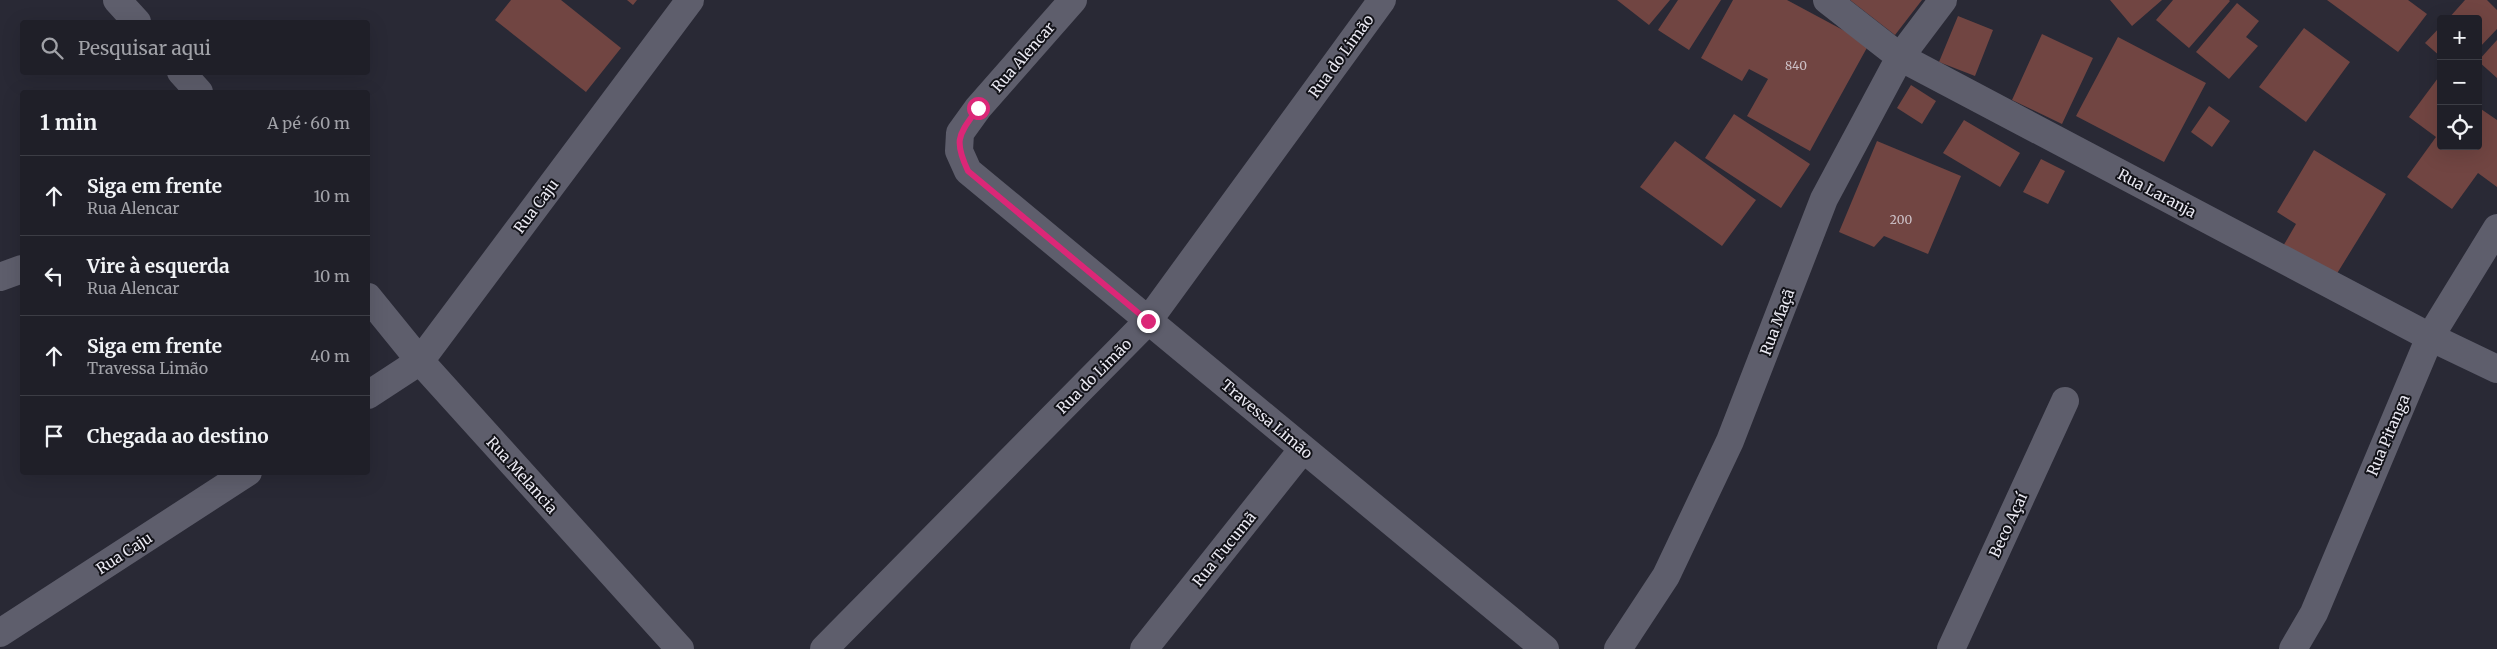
<!DOCTYPE html>
<html lang="pt">
<meta charset="utf-8">
<style>
:root{--surface:#1f1f28;--page:#272730;--text:#f1f3f6;--muted:#a1a2a8;--line:#3c3d45}
body{margin:0;font-family:Merriweather,serif;background:var(--page);color:var(--text)}
.controls{position:absolute;right:15px;top:15px;display:grid;overflow:hidden;border-radius:5px;box-shadow:0 5px 20px #0002}
.controls button{width:45px;height:45px;display:grid;place-items:center;padding:0;border:0;border-bottom:1px solid var(--line);background:var(--surface);color:var(--text);font:25px sans-serif}
.stop{position:absolute;width:15px;height:15px;margin:-11px;border:4px solid #db2777;border-radius:50%;background:#fff}
.stop.end{background:#db2777;border-color:#fff;box-shadow:0 1px 5px #0008}
.list{margin:0;padding:0;list-style:none}
h2{display:flex;justify-content:space-between;align-items:center;height:65px;margin:0;padding:0 20px;font-size:21px}
h2 small{font-size:16px;font-weight:400;color:var(--muted)}
.list li{display:grid;grid-template-columns:32px 1fr auto;gap:15px;align-items:center;box-sizing:border-box;height:80px;padding:0 20px;border-top:1px solid var(--line)}
.list b{display:block;font-size:19px;white-space:nowrap}
.list p{margin:0;font-size:16px;white-space:nowrap;color:var(--muted)}
.list em{font-size:16px;font-style:normal;color:var(--muted)}
.icon{flex:none;width:28px;height:28px;fill:none;stroke:currentColor;stroke-width:2;stroke-linecap:round;stroke-linejoin:round}
.map{position:relative;flex:none;width:2497px;height:649px;overflow:hidden}
.search{position:absolute;background:var(--surface);box-shadow:0 5px 20px #0002;left:20px;top:20px;width:350px;height:55px;display:flex;align-items:center;gap:12px;box-sizing:border-box;padding:0 18px;border-radius:5px;color:var(--muted);font-size:19px}
.panel{position:absolute;background:var(--surface);box-shadow:0 5px 20px #0002;left:20px;top:90px;width:350px;height:385px;border-radius:5px}
.map>svg:first-child{display:block}
</style>
<div class="map">
<svg width="2497" height="649" viewBox="0 0 2497 649">
<rect width="100%" height="100%" fill="#292935"/>
<!-- building -->
<path fill="#714542" d="M511,0H561L621,48L586,92L495,20Z
M627,0H637L633,5Z
M1617,0H1670L1649,25Z
M1678,0H1721L1689,50L1658,30Z
M1733,0H1787L1869,44L1810,151L1747,116L1768,79L1749,69L1742,81L1701,58Z
M1850,0H1922L1895,35Z
M2110,0H2162L2132,26Z
M2173,0H2229L2230,1L2189,48L2156,20Z
M2327,0H2408L2427,14L2398,52Z
M2465,0H2487L2497,10V29L2478,49V19H2448Z
M2237,3L2259,21L2246,37L2258,46L2229,79L2196,52Z
M1958,16L1993,30L1975,76L1939,62Z
M2441,26V57L2425,43Z
M2304,28L2350,62L2306,122L2259,87Z
M2042,34L2093,58L2062,124L2012,100Z
M2118,37L2206,83L2164,162L2076,116Z
M2497,40V78L2478,61Z
M2438,78L2441,80V146H2478V107L2497,120V187L2478,173L2452,209L2407,177L2436,137L2409,117Z
M1911,85L1936,101L1922,124L1897,108Z
M2209,106L2230,121L2212,147L2191,132Z
M1734,114L1810,164L1781,208L1705,158Z
M1964,120L2020,153L2000,187L1943,153Z
M1675,141L1756,200L1722,246L1640,187Z
M1877,141L1961,176L1928,254L1884,236L1874,247L1839,232Z
M2314,150L2386,194L2333,280L2282,248L2296,224L2277,212Z
M2041,159L2065,171L2048,204L2023,192Z"/>
<g fill="none" stroke-linecap="round" stroke-linejoin="round">
<!-- minor -->
<path stroke="#5e5e6c" stroke-width="28" d="M117,0L137,22
M1073,0L978,108L960,133L959,151L968,171L1545,649
M1827,0L1900,57L2430,337L2497,369
M181,72L199,92
M0,277L22,269
M368,297L420,361L680,649
M368,395L420,361L690,0
M0,633L248,472
M824,649L1148,321L1382,0
M1144,649L1303,449
M1618,649L1666,576L1730,441L1824,199L1900,57L1943,0
M1951,649L2065,401
M2293,649L2314,613L2430,337L2497,228"/>
</g>
<g fill="none" stroke-linecap="round" stroke-linejoin="round">
<!-- route -->
<path stroke="#db2777" stroke-width="6" d="M978,108C959,135 953,139 968,171L1148,321"/>
</g>
<g text-anchor="middle" dominant-baseline="central" stroke-width="4" stroke-linejoin="round" paint-order="stroke">
<!-- number labels -->
<g font-size="12" fill="#ccc0c6">
<text x="1796" y="65">840</text>
<text x="1901" y="219">200</text>
</g>
<!-- street labels -->
<g font-size="15" fill="#eae9f2" stroke="#121218">
<text transform="translate(1341 56) rotate(-54)">Rua do Limão</text>
<text transform="translate(1023 57) rotate(-49)">Rua Alencar</text>
<text transform="translate(2157 193) rotate(28)">Rua Laranja</text>
<text transform="translate(536 206) rotate(-53)">Rua Caju</text>
<text transform="translate(1777 322) rotate(-69)">Rua Maçã</text>
<text transform="translate(1094 376) rotate(-45)">Rua do Limão</text>
<text transform="translate(1267 419) rotate(40)">Travessa Limão</text>
<text transform="translate(2388 435) rotate(-67)">Rua Pitanga</text>
<text transform="translate(522 475) rotate(48)">Rua Melancia</text>
<text transform="translate(2008 525) rotate(-65)">Beco Açaí</text>
<text transform="translate(1224 549) rotate(-51)">Rua Tucumã</text>
<text transform="translate(124 553) rotate(-33)">Rua Caju</text>
</g>
</g>
</svg>
<div class="controls">
<button>+</button>
<button>−</button>
<button><svg class="icon" aria-label="locate" viewBox="0 0 24 24"><circle cx="12" cy="12" r="6"/><path d="M12 2v4M12 18v4M2 12h4M18 12h4"/></svg></button>
</div>
<div class="stop" style="left:978px;top:108px"></div>
<div class="stop end" style="left:1148px;top:321px"></div>
<div class="search"><svg class="icon" aria-label="search" viewBox="0 0 24 24"><circle cx="10" cy="10" r="6"/><path d="M15 15l6 6"/></svg>Pesquisar aqui</div>
<section class="panel">
<h2>1 min<small>A pé · 60 m</small></h2>
<ul class="list">
<li><svg class="icon" aria-label="ahead" viewBox="0 0 24 24"><path d="M12 20V5M6 11l6-6 6 6"/></svg><div><b>Siga em frente</b><p>Rua Alencar</p></div><em>10 m</em></li>
<li><svg class="icon" aria-label="left" viewBox="0 0 24 24"><path d="M17 20v-9H6M10 6l-5 5 5 5"/></svg><div><b>Vire à esquerda</b><p>Rua Alencar</p></div><em>10 m</em></li>
<li><svg class="icon" aria-label="ahead" viewBox="0 0 24 24"><path d="M12 20V5M6 11l6-6 6 6"/></svg><div><b>Siga em frente</b><p>Travessa Limão</p></div><em>40 m</em></li>
<li><svg class="icon" aria-label="arrive" viewBox="0 0 24 24"><path d="M6 21V4h12l-3 4 3 4H6"/></svg><div><b>Chegada ao destino</b></div></li>
</ul>
</section>
</div>
